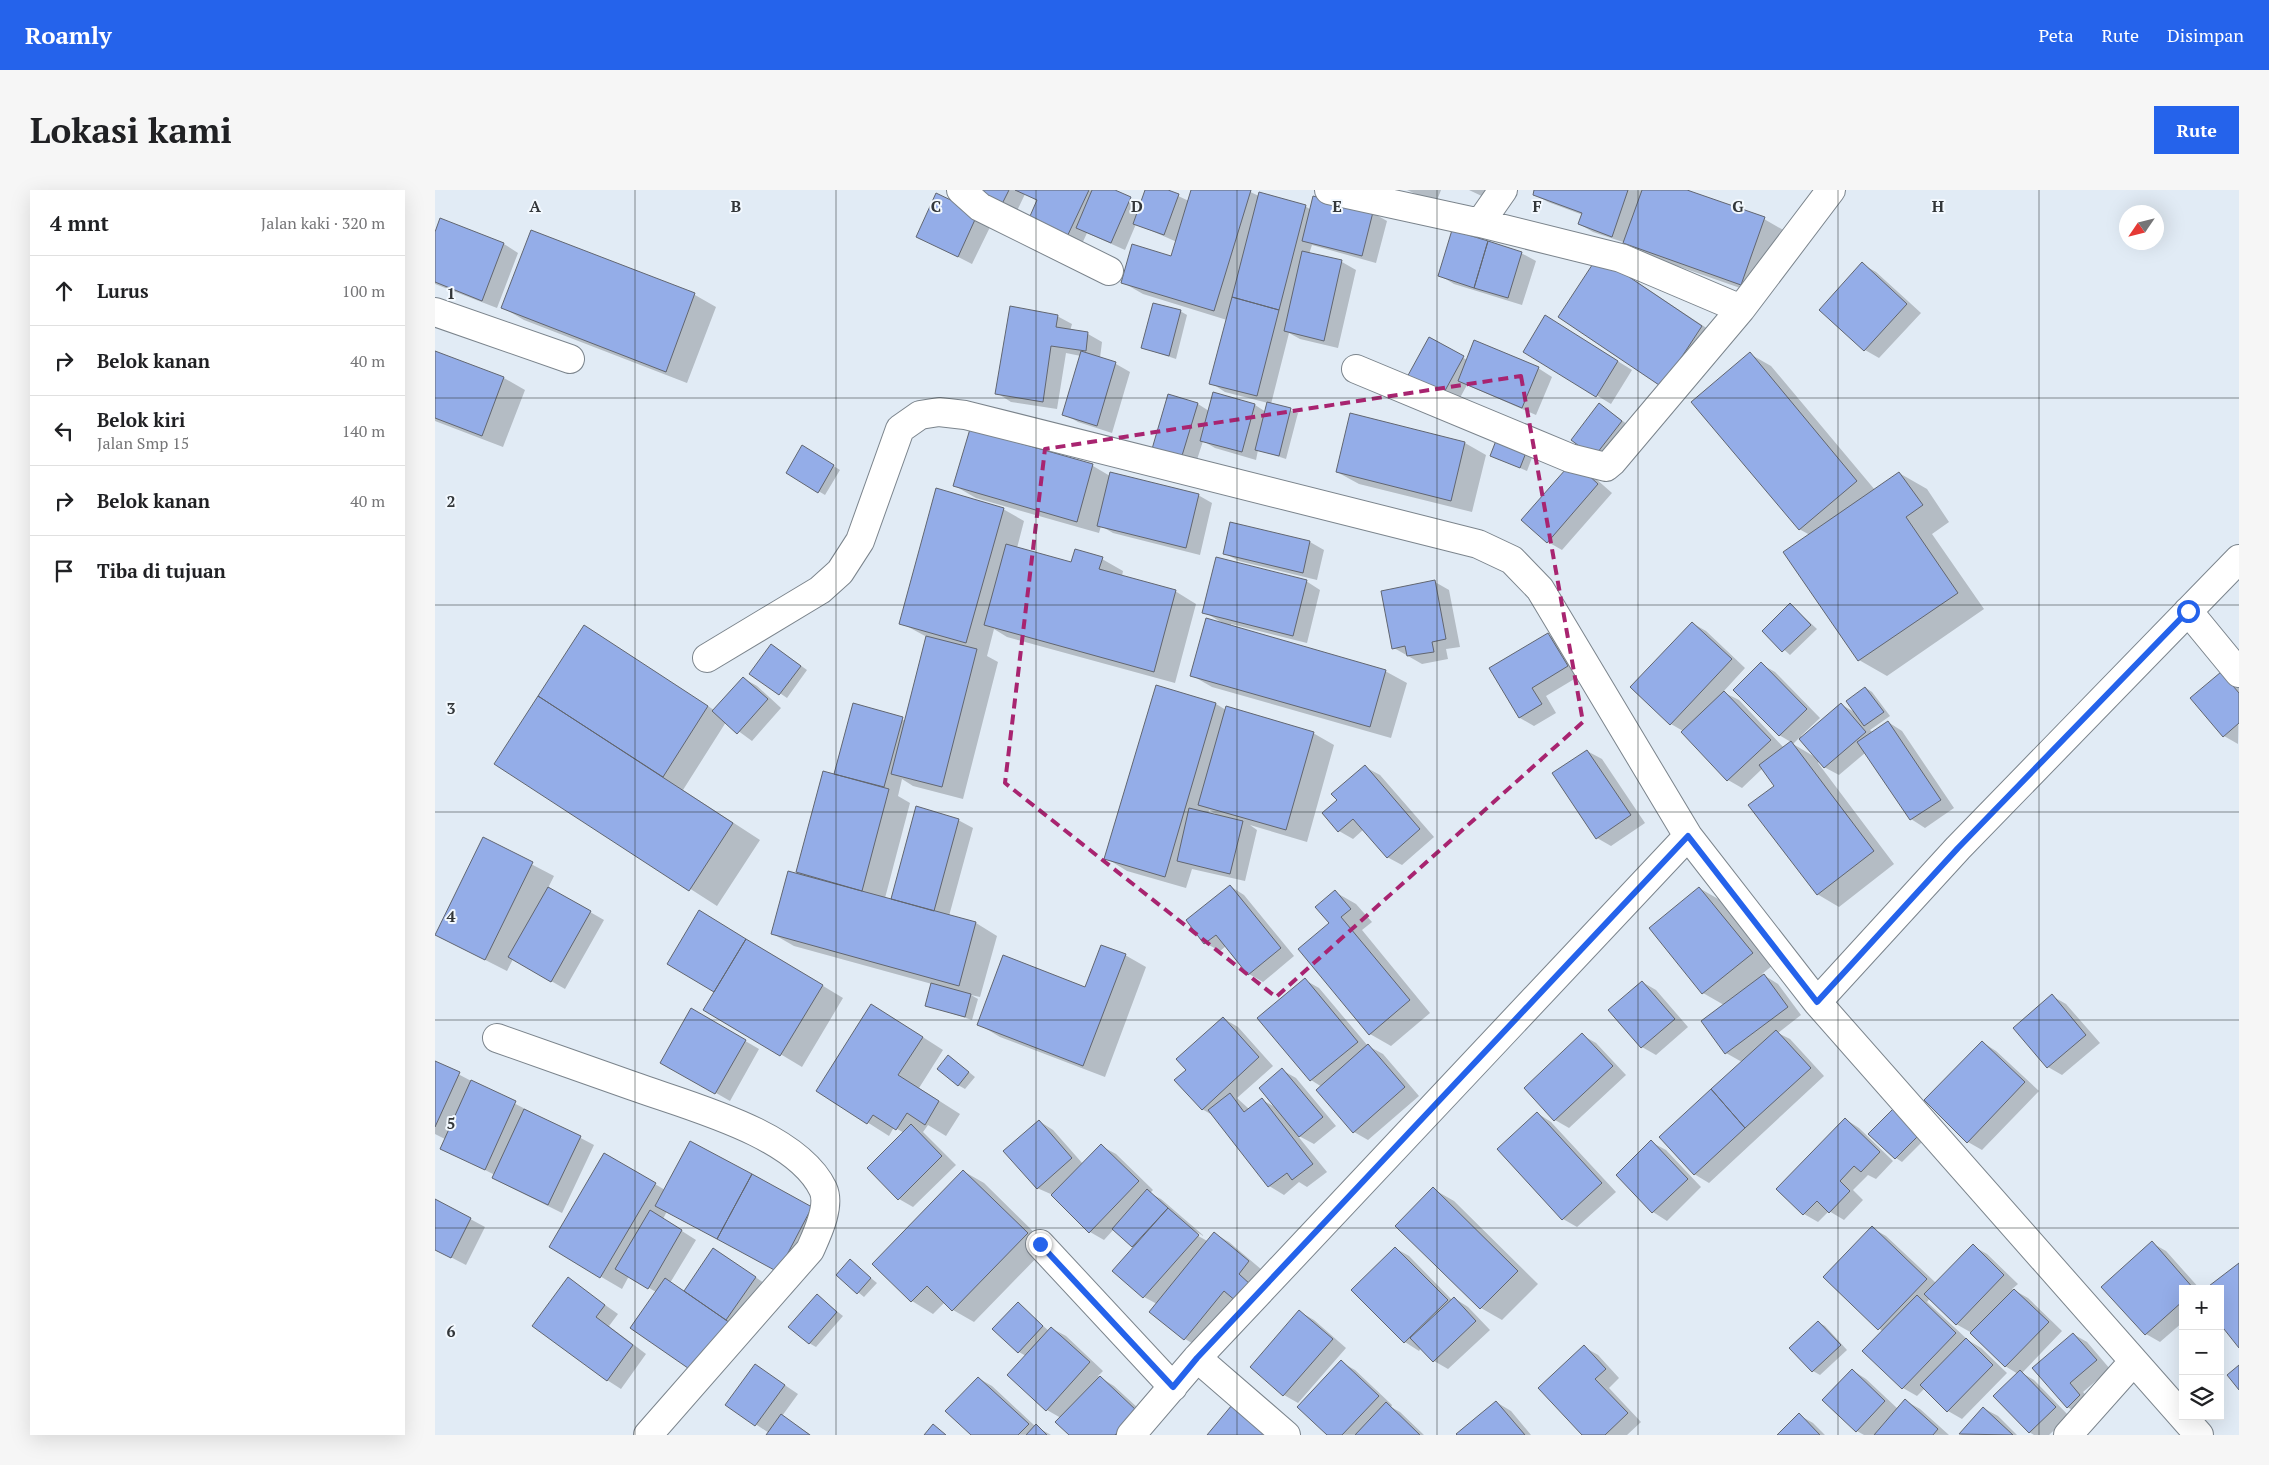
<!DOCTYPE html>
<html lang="id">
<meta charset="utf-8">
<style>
:root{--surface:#fff;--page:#f6f6f6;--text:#202124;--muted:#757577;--line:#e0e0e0;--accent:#2563eb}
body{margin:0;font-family:"PT Serif",serif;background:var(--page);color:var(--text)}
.controls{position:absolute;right:15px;bottom:15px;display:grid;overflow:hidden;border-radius:0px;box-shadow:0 5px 20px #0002}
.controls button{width:45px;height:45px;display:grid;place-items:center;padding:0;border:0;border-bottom:1px solid var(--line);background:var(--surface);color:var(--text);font:25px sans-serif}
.compass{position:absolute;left:1684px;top:15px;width:45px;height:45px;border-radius:50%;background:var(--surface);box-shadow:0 5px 20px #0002;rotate:235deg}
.stop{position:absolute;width:15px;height:15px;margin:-11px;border:4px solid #2563eb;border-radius:50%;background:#fff}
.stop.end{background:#2563eb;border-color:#fff;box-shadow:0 1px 5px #0008}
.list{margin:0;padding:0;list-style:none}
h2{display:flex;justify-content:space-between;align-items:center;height:65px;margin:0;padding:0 20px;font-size:21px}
h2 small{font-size:16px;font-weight:400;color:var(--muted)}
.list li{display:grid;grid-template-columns:32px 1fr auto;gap:15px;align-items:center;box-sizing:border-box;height:70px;padding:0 20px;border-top:1px solid var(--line)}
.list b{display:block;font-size:19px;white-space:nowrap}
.list p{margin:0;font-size:16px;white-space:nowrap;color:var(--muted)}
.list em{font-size:16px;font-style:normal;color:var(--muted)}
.icon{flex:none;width:28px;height:28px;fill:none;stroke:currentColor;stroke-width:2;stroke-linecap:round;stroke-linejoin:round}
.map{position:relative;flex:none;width:1804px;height:1245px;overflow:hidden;border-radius:0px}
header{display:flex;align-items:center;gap:30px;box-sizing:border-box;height:70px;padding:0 25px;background:var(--accent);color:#fff}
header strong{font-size:24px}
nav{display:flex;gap:28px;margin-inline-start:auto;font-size:18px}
.intro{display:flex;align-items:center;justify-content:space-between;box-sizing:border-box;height:120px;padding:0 30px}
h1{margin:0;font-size:35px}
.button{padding:12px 22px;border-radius:0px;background:var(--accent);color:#fff;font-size:18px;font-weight:700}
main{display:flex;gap:30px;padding:0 30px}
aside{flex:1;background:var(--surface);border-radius:0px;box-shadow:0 5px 20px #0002}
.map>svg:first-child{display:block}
</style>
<header>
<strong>Roamly</strong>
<nav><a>Peta</a><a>Rute</a><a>Disimpan</a></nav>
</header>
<div class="intro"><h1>Lokasi kami</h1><a class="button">Rute</a></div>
<main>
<aside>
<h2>4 mnt<small>Jalan kaki · 320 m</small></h2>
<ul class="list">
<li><svg class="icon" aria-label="ahead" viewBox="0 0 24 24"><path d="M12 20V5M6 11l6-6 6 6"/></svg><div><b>Lurus</b></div><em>100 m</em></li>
<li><svg class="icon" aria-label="right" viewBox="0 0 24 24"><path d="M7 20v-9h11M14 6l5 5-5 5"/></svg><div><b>Belok kanan</b></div><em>40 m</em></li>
<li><svg class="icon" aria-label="left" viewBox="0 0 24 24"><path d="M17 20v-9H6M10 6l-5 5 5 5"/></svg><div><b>Belok kiri</b><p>Jalan Smp 15</p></div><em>140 m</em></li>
<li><svg class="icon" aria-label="right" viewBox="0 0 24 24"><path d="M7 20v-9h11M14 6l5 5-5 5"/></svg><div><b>Belok kanan</b></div><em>40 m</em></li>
<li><svg class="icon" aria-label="arrive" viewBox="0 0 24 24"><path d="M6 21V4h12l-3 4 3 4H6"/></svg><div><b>Tiba di tujuan</b></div></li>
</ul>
</aside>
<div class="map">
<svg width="1804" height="1245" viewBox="0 0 1804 1245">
<rect width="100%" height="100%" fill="#e1ebf5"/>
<!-- shadow -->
<path fill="#0003" fill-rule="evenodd" d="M538,0H677L706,15L712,0H730L754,11L757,0H811L824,6L870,16L876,20L938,23L952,31L941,73L877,55L874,64L907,72L921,80L903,158L865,149L854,143L836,214L863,223L851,269L823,260L821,270L780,258L768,251L760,276L733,267L734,206L763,214L774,221L820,215L831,222L833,213L790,202L776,193L792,130L708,104L687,92L737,67L742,52L701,34L690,60L652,43L645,58L636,54L603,11L590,4L580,25Z
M972,0H1006L1001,13Z
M1034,0H1075L1068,16Z
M1101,0H1248L1329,29L1350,41L1328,106L1211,65L1191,53L1158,42L1144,34L1148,25L1113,12L1099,4Z
M502,5L557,33L537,74L482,46Z
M6,30L69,54L83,63L62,118L0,94V46Z
M97,41L260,105L281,117L252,193L89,130L68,118Z
M1086,63L1101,71L1087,115L1019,94L1004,85Z
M1427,74L1441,82L1486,123L1444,168L1430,160Z
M1184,80L1288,149L1227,196Z
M745,121L752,125L741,169L708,158Z
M622,126L637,134L635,141L653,144L667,152L665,168L681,174L695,182L677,243L643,232L629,224L646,166L631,163L622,219L576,212L562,203Z
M1124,135L1197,180L1176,214L1089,161Z
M994,148L1032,170L1103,178L1117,187L1101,225L1032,195L1021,215L973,188Z
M0,162L69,188L90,200L68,257L0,231Z
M1315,164L1336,176L1440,300L1464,283L1492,299L1514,332L1497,344L1549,419L1452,486L1424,470L1349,363L1375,345L1364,339Z
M1165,214L1193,235L1166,270L1160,266Z
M536,240L658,276L675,286L763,305L777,313L765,365L678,343L666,336L664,343L541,308L520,296Z
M1063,249L1098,265L1092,281L1056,266Z
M1030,253L1051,265L1037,322L924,294L902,282Z
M368,257L405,280L390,305L353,283Z
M1152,281L1177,303L1127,360L1113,352L1088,330Z
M568,319L589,331L582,358L637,373L667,369L688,381L687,386L740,401L761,414L740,493L572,447L559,439L552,466L563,472L528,609L478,596L467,589L463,606L475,613L450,708L457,710L523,630L538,638L514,726L541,733L562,746L545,807L536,805L543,809L537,830L491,815L497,794L359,756L338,744L362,684L389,583L400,586L419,515L471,531L492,447L466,433Z
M875,352L889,360L882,390L804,371L789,363Z
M871,391L885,400L872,453L796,434V436L950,481L972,493L956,548L777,497L756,485L786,432L769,422Z
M1000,392L1014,400L1025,457L1011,459L1013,469L987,474L959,458Z
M1356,415L1382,439L1355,465L1329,441Z
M1257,433L1271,441L1310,478L1288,502L1304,510L1349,558L1356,552L1344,545L1326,474L1340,482L1385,528L1366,546L1367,548L1407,515L1421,523L1431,498L1437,502L1455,526L1435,540L1438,543L1453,532L1467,541L1519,618L1490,638L1476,629L1430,563L1404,585L1389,577L1384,571L1383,573L1459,674L1404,717L1382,704L1341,596L1328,578L1307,598L1293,590L1248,541L1236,534ZM1364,548L1381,567H1380L1358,554Z
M149,437L279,520L308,488L322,496L346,518L317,551L291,532L248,600L325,650L282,716L61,574L108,510Z
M1113,445L1127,453L1146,485L1111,506L1121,523L1099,536L1085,528L1056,479Z
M337,455L372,480L352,508L316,483Z
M1786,483L1804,495L1803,554L1789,546Z
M722,497L781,514L791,520L878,543L899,555L872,652L815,635L822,640L810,691L757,679L751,698L692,681L671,668ZM774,620L784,626L773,624Z
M1152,561L1167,569L1210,633L1176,656L1162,648Z
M930,577L945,585L999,647L967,675L952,667L929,639L918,649L904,641V610Z
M48,649L119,686L113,698L169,730L130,799L78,769L72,781L1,745Z
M795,696L809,705L859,766L828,792L814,784L791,756L785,761L770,753Z
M1264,698L1285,710L1338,775L1327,784L1343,794L1366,825L1343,843L1355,849L1389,886L1274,993L1259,984L1307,872L1291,863L1289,815L1268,803Z
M900,702L921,714L937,732L927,740L995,823L956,856L935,844L896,733Z
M279,730L408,808L367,877L270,819L281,802Z
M690,765L711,777L670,887L565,847L543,834L651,798Z
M870,790L884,798L933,856L948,864L984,906L933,950L919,942L887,897L876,890L824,828Z
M1207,792L1221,800L1253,837L1221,865L1207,857Z
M1617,806L1631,814L1665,853L1627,885L1613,877Z
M257,820L324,859L295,911L227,872Z
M458,828L508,860L484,898L525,924L511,946L493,935L488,942L521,975L478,1017L464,1009L469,943L459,937L454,946L383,901Z
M789,829L803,837L838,876L802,908L814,919L827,910L842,918L847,880L861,888L901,936L879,954L862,945L892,982L872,997L864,992L849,1005L834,996L779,926L767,919L752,880Z
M1147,845L1161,853L1191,885L1134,938L1120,930Z
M1547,852L1561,861L1604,901L1547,960L1533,952Z
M514,866L540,887L530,899L523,895Z
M0,872L159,955L127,1023L73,996L59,988L60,985L6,958L10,949L0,944Z
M1458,920L1490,949L1467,972L1461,968Z
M1102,923L1116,932L1181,1002L1142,1037L1128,1029Z
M1410,929L1424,938L1458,971L1441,989L1433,985L1418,1000L1428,1010L1409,1030L1394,1021L1383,1032L1369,1024Z
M604,931L618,940L648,974L666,956L681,964L718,1000L715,1003L726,1009L769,1046L759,1041L758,1043L774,1052L780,1044L794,1052L827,1080L764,1157L750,1149L716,1122L722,1114L709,1107L699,1057L679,1039L669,1050L655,1042L618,1005L602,998Z
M1216,952L1231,960L1266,997L1232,1031L1218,1022L1182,985Z
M169,964L230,1000L376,1018L357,1089L232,1021L228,1029L261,1050L235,1093L250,1101L279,1059L335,1097L311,1144L277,1192L263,1184L221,1102L194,1086L187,1099L115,1057Z
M528,981L549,993L613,1056L539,1132L518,1120L510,1112L498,1124L477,1111L439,1074Z
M998,999L1019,1011L1103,1094L1067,1130L1046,1118Z
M0,1010L50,1037L31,1075L0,1059Z
M1437,1038L1451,1046L1501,1093L1538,1056L1552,1064L1583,1094L1577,1099L1593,1108L1627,1141L1587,1183L1599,1190L1634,1226L1614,1245H1599L1594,1242L1583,1184L1570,1176L1537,1143L1521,1134L1495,1108L1492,1112L1533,1150L1546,1158L1572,1183L1527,1229L1513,1221L1490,1198L1482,1206L1468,1198L1448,1142L1390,1087Z
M1717,1053L1731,1061L1765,1099H1748V1132L1725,1152L1711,1144Z
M960,1058L974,1066L1017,1110L1019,1108L1033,1117L1055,1140L1013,1179L999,1171L986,1158L984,1161L970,1152Z
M415,1071L442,1093L429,1107L402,1085Z
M133,1089L183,1124L174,1136L211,1164L186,1199L172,1190Z
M382,1106L408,1126L381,1157L374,1153Z
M583,1114L614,1141L616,1138L631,1146L668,1181L663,1186L679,1196L716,1230L702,1245H635L626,1228L612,1220L591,1166L584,1162Z
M865,1122L879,1130L911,1158L863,1213L849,1205Z
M1383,1132L1390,1136L1412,1160L1385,1185L1378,1181L1356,1158Z
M1638,1144L1652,1152L1675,1179L1648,1202L1659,1214L1647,1225L1632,1217Z
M1149,1157L1163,1165L1184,1188L1174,1198L1206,1232L1192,1245H1149Z
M906,1172L920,1180L957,1215L956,1217L965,1222L989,1245H894Z
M320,1175L363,1204L347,1226L376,1245H333L334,1243L292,1215Z
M1417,1180L1431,1189L1463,1219L1471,1211L1485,1219L1514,1245H1429L1422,1241Z
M543,1188L557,1196L600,1236L616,1245H537Z
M1061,1212L1076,1221L1096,1245H1023Z
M1548,1218L1563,1226L1582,1245H1527L1525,1244Z
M1364,1225L1378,1233L1390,1245H1344Z"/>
<!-- building -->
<path fill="#94ade8" stroke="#616670" d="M537,0H574L565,18Z
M580,0H654L630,51L592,33L602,10Z
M657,0H680L696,7L676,53L641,38Z
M710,0H733L744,4L729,45L698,34Z
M756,0H816L779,121L686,93L697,54L736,66Z
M1099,0H1193L1177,47L1143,34L1147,23L1098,5Z
M1207,0H1252L1330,27L1306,95L1188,53Z
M824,2L871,15L844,120L797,107Z
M501,3L543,23L523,67L481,47Z
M878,6L938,22L927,66L867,51Z
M5,28L69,53L47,111L0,92V42Z
M96,40L260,103L231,182L66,118Z
M1017,40L1053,51L1039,98L1003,86Z
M1053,51L1087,62L1073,108L1039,98Z
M867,61L907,70L889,151L849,141Z
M1163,66L1267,136L1227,197L1123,127Z
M1427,72L1472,114L1429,161L1384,120Z
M797,107L844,120L822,206L774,194Z
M718,113L746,120L734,166L706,158Z
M575,116L623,125L621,137L653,142L651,161L616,156L608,212L560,204Z
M1110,125L1183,171L1161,207L1088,162Z
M994,147L1029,166L1006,208L971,189Z
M1039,150L1104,177L1087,218L1023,191Z
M0,161L69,187L47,246L0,228Z
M646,161L681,172L662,236L627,225Z
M1315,162L1422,291L1364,340L1256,212Z
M778,202L820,214L807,262L765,251Z
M733,204L763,213L746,269L717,259Z
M832,212L856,218L844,266L820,260Z
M1164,213L1187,231L1159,267L1136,250Z
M915,223L1030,252L1016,311L901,282Z
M535,239L658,274L642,332L518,296Z
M1062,248L1092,260L1085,278L1055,266Z
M367,255L399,275L383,303L351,283Z
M1138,271L1163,294L1112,353L1086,330Z
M675,282L764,304L751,358L662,336Z
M1464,282L1488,315L1471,327L1523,403L1423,471L1348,362Z
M501,298L569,318L531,453L464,434Z
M795,332L875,351L868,383L788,364Z
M571,354L636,372L640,359L668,367L664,379L741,400L719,482L549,435Z
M781,367L872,390L858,446L767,423Z
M1000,390L1011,449L997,452L999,462L972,466L970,456L957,459L946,401Z
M1355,413L1376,435L1347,462L1327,441Z
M771,428L951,480L935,537L755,486Z
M1257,432L1297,469L1235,535L1195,497Z
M149,435L273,516L228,587L103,506Z
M1113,443L1133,476L1097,498L1107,514L1084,528L1054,478Z
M491,446L542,459L507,597L456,584Z
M336,454L366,476L344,505L314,484Z
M1326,472L1372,519L1344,546L1298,500Z
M1786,482L1804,503V533L1788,547L1755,508Z
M308,487L333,509L302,544L277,521Z
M721,495L781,513L730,687L669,669Z
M1430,497L1449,522L1429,536L1411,511Z
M1289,501L1336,550L1292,591L1246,542Z
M103,506L298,633L254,701L59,574Z
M418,513L468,527L449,597L399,584Z
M1406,513L1431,542L1389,578L1364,549Z
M791,516L879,542L851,640L763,615Z
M1453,531L1506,610L1475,630L1422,552Z
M1356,551L1439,661L1382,705L1313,615L1339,596L1324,575Z
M1152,560L1196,625L1161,649L1117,583Z
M930,575L985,639L952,668L918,629L903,642L887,623L902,610L896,604Z
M388,581L454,599L427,701L361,682Z
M481,616L524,629L499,721L456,709Z
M754,618L808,631L795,684L742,671Z
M48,647L98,672L50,770L0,745Z
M353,681L541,732L524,796L336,744Z
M795,695L846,758L813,785L781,745L769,754L751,730Z
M113,697L156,721L116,792L73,767Z
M1264,697L1318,763L1267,804L1214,738Z
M900,700L916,719L906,727L975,810L934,845L863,759L894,733L880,717Z
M264,720L311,749L279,802L232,774Z
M311,749L388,795L345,866L268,820Z
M666,755L691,764L648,876L542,835L568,765L650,797Z
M1329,784L1353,817L1290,864L1266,831Z
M870,788L923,852L875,891L822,828Z
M1207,791L1240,829L1206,858L1173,820Z
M496,793L536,804L530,827L490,816Z
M1617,804L1651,845L1612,878L1578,838Z
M436,814L488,847L463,885L504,911L490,935L472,923L461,940L438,925L432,934L381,901Z
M256,818L311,850L280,904L225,873Z
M788,827L824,867L767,920L739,890L751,880L741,869Z
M1341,840L1376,878L1310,938L1276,899Z
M1147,843L1178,876L1119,931L1089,898Z
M1547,851L1590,892L1532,953L1489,910Z
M933,854L970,897L918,943L881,900Z
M513,865L534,882L523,896L502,879Z
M0,871L25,882L0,937Z
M847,878L888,927L864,947L824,898Z
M36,890L81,911L50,980L5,959Z
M1276,899L1310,938L1259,985L1224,947Z
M795,903L809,922L827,908L878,974L857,990L852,983L833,997L773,920Z
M89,919L146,946L113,1015L57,988Z
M1458,919L1484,945L1460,969L1433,944Z
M1102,922L1167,993L1127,1030L1062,959Z
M1410,928L1445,962L1426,982L1419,976L1405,991L1415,1001L1394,1023L1382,1011L1368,1025L1341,999Z
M604,930L637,968L602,999L568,961Z
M476,934L507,966L463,1010L432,978Z
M1216,950L1253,989L1217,1023L1181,985Z
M255,951L317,984L282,1049L220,1016Z
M666,954L704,991L654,1043L616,1005Z
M169,963L221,993L165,1088L114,1057Z
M528,980L593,1043L517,1121L492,1096L476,1112L437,1074Z
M317,984L377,1017L343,1082L282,1049Z
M998,997L1083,1081L1045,1119L960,1036Z
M712,999L733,1018L697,1057L677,1039Z
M0,1009L36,1028L16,1068L0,1060Z
M733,1018L764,1045L708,1108L677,1081Z
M215,1020L247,1040L213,1099L180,1079Z
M1437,1036L1492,1089L1443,1140L1388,1087Z
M779,1042L814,1071L804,1084L816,1095L802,1112L789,1101L749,1150L714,1122Z
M1717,1051L1759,1099H1748V1111L1710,1145L1666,1097Z
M1538,1054L1569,1085L1521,1135L1489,1104Z
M960,1057L1013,1110L969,1153L916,1100Z
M278,1058L321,1087L291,1130L249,1101Z
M415,1069L436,1088L422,1104L401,1085Z
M1804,1073V1158L1785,1134V1099H1770Z
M133,1087L170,1115L161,1127L198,1155L172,1191L97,1136Z
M230,1088L298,1135L263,1185L195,1138Z
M1579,1099L1614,1132L1570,1177L1535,1143Z
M382,1104L402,1122L374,1154L353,1137Z
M1482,1105L1521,1143L1467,1199L1427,1161Z
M1019,1107L1041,1131L998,1172L975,1148Z
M583,1112L608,1136L583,1163L557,1139Z
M864,1120L898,1149L848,1206L815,1177Z
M1383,1131L1406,1155L1377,1182L1354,1158Z
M616,1137L655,1172L611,1221L572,1185Z
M1638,1143L1662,1170L1635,1193L1645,1205L1632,1218L1597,1178Z
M1531,1148L1558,1175L1512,1222L1485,1195Z
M1149,1155L1171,1179L1160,1189L1193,1223L1170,1245H1147L1103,1198Z
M906,1170L944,1206L907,1245H892L862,1217Z
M320,1174L350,1195L320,1236L290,1215Z
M1804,1175V1200L1792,1185Z
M1417,1179L1450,1211L1421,1242L1387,1210Z
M1585,1180L1621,1217L1594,1243L1558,1206Z
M665,1186L702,1221L680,1245H634L620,1232Z
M543,1187L594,1234L583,1245H536L510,1221Z
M1470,1209L1503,1239L1498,1245H1439Z
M1061,1211L1090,1245H1022L1021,1244Z
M951,1212L985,1245H920Z
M797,1215L830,1243L829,1245H772Z
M1548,1217L1578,1245L1524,1244Z
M1364,1223L1385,1245H1342Z
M346,1224L375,1245H331Z
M498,1234L511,1245H489Z
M601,1234L612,1245H591Z"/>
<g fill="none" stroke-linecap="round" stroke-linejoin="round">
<defs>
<path id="minor" d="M526,0L545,17L674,81
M894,0L1045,33L1186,68L1306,119
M1045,33L1068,0
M0,122L135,169
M921,179L1135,268L1171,277L1177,272L1306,119L1396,0
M1753,421L1804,483
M272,468L385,400L405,382L425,351L465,239L485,225L504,222L530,225L1043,354L1077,370L1105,399L1253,646L1382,812L1523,658L1804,369
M1382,812L1764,1245
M62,848C107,864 153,880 198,896C253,916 361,943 388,999C396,1016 382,1044 375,1060L213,1245
M605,1054L738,1197
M762,1168L851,1245
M696,1245L762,1168L1253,646
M1633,1245L1698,1172"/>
</defs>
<!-- minor casing -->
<use href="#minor" stroke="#7b848c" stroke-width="30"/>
<!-- minor -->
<use href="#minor" stroke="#fff" stroke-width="28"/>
</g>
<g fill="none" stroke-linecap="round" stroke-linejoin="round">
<!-- route -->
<path stroke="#2563eb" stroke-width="6" d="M605,1054L738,1197L762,1168L1253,646L1382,812L1523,658L1753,421"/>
</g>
<!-- marked area -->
<path fill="none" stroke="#a82470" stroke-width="4" stroke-dasharray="10 6" stroke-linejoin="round" d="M1086,186L1148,532L841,807L570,593L610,259Z"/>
<!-- grid -->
<path fill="none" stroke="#323639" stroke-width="1" stroke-opacity="0.55" d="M200,0V1245M401,0V1245M601,0V1245M802,0V1245M1002,0V1245M1203,0V1245M1403,0V1245M1604,0V1245M0,208H1804M0,415H1804M0,622H1804M0,830H1804M0,1038H1804"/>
<g font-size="16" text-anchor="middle" font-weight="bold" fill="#323639" stroke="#f2f8fe" stroke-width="4" stroke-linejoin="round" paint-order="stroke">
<text x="100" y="22">A</text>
<text x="301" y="22">B</text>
<text x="501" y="22">C</text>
<text x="702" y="22">D</text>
<text x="902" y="22">E</text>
<text x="1102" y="22">F</text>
<text x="1303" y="22">G</text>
<text x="1503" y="22">H</text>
<text x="16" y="109">1</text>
<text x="16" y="317">2</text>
<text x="16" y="524">3</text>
<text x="16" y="732">4</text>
<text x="16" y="939">5</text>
<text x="16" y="1147">6</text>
</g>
</svg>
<div class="controls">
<button>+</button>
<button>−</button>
<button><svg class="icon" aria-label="layers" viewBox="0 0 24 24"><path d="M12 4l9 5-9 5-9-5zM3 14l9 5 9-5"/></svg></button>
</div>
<svg class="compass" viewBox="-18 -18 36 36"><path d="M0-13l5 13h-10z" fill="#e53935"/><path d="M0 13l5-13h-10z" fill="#757577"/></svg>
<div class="stop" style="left:1753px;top:421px"></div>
<div class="stop end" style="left:605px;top:1054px"></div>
</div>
</main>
